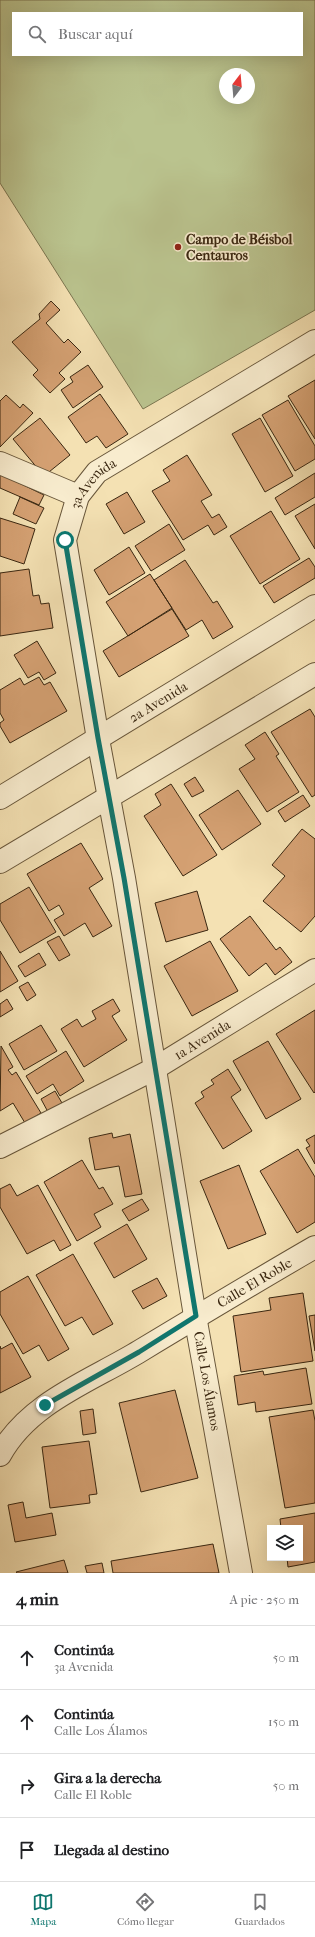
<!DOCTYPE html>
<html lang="es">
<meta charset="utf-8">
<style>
:root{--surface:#fff;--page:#f6f6f6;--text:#202124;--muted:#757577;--line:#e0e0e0;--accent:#0f766e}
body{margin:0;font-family:"IM FELL French Canon",serif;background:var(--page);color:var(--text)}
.controls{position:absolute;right:12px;bottom:12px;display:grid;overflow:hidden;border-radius:0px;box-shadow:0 4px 16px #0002}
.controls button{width:36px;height:36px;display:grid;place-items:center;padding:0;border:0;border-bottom:1px solid var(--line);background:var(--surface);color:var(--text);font:20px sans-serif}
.compass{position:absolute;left:219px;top:68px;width:36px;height:36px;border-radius:50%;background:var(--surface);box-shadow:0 4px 16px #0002;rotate:16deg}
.stop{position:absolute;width:12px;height:12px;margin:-9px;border:3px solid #0f766e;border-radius:50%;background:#fff}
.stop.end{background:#0f766e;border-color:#fff;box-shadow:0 1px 4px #0008}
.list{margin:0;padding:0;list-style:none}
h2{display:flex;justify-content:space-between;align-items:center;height:52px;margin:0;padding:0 16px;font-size:17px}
h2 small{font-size:13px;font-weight:400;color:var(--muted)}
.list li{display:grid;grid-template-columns:26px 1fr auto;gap:12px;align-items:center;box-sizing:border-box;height:64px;padding:0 16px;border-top:1px solid var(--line)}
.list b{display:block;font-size:15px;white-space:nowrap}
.list p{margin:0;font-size:13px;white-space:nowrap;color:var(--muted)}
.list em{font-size:13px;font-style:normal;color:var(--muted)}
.icon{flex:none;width:22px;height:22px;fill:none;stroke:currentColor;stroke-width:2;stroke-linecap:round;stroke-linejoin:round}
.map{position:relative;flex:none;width:315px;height:1573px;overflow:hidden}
.search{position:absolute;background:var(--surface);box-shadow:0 4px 16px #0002;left:12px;right:12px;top:12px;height:44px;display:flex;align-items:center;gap:10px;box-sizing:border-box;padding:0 14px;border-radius:0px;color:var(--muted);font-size:15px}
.sheet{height:308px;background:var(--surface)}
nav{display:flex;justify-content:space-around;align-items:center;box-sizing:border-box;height:56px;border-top:1px solid var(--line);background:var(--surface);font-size:11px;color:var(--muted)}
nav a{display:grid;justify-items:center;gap:2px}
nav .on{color:var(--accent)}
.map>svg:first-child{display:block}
</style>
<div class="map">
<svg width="315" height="1573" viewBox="0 0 315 1573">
<rect width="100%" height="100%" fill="#f4e1b3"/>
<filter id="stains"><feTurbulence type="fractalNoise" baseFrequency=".005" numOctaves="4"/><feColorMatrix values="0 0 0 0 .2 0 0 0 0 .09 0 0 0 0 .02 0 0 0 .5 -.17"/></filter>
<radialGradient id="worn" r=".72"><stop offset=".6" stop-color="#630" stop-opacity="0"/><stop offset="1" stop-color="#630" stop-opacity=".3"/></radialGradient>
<!-- green -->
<path fill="#bac38e" stroke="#7a7550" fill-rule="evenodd" d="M0,0H315V310L143,409L0,183ZM13,13H302V55H13ZM225,74H249V98H225Z"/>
<!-- building -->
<path fill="#d5a173" stroke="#3a2711" d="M51,301L60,310L46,323L64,343L68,339L81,352L59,373L65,379L50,393L33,375L38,370L12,342L40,319L39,314Z
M88,365L103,387L73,408L61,390L73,382L70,377Z
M315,380V439L288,396Z
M100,394L128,434L106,448L97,436L86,443L68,417Z
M6,395L20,408L23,404L33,413L0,447V401Z
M288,400L315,446V459L295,471L262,415Z
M40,418L70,455L44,476L13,439Z
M260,418L293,476L265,492L232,434Z
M187,455L212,495L201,501L212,518L219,514L227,527L214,535L208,525L183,540L152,491L170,481L163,470Z
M0,466L15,481L44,495L39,505L0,488Z
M315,473V497L285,515L275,498Z
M127,492L145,522L124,534L106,504Z
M20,497L44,508L36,524L13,514Z
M315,504V549L295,516Z
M271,511L300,559L260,584L230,536Z
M0,518L35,529L24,564L0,556Z
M169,524L185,550L151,571L135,546Z
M129,547L145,573L109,595L94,570Z
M309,558L315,567V578L274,603L263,586Z
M185,560L213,603L217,601L233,627L213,639L202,620L186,630L154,580Z
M29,569L33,596L39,595L41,604L49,603L53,628L0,636V573Z
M150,574L172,608L128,636L106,602Z
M172,609L189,636L119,677L103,651Z
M37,641L56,673L44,680L39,672L28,678L14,655Z
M39,677L44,685L50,682L67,711L10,743L0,726V723L4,720L0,713V690L20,678L24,685Z
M310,709L315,717V795L312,797L271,732Z
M265,732L279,754L276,756L299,792L267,812L239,769L255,759L245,745Z
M195,777L204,791L192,797L184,784Z
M171,784L217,855L183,876L144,816L161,805L155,794Z
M238,790L261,824L222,850L199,815Z
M303,795L310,806L285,822L278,811Z
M302,829L315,839V916L301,932L263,901L285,876L272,865Z
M81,843L103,879L89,888L112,926L93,937L85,923L64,936L54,920L64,914L59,905L49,911L27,874Z
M29,887L56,932L20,953L0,920V904Z
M197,891L208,930L166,942L155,903Z
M250,916L276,950L280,947L292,962L275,975L266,963L249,976L220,939Z
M59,936L70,955L59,961L47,942Z
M210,941L238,991L192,1016L164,966Z
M0,951L18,981L0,992Z
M39,953L46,965L25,977L18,966Z
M28,982L36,995L27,1001L19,987Z
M7,999L13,1009L0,1017V1004Z
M113,999L120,1011L112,1016L127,1040L84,1067L61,1029L77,1019L82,1027L96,1019L92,1011Z
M315,1010V1092L314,1093L276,1034Z
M41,1025L57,1051L24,1070L9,1044Z
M268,1041L301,1099L266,1119L233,1061Z
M1,1046L13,1067L8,1070L12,1075L16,1072L41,1113L25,1123L13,1103L0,1111Z
M66,1051L84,1081L60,1096L53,1084L37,1094L26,1076Z
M228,1069L241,1090L231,1097L252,1131L223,1149L195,1103L204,1097L201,1092L214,1084L211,1080Z
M55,1091L62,1103L48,1112L41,1099Z
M112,1133L113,1138L130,1134L142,1194L125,1197L119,1166L95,1170L89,1138Z
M315,1135V1164L306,1148L310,1146L306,1140Z
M298,1149L315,1177V1222L297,1233L260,1171Z
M82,1160L99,1189L103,1187L113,1204L94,1214L101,1227L77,1241L44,1182Z
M239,1165L266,1234L228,1249L200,1181Z
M10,1184L17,1196L38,1185L71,1245L60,1251L54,1240L27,1254L0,1207V1189Z
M142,1199L149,1210L129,1221L122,1210Z
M127,1224L147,1259L114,1278L94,1243Z
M73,1254L113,1324L93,1335L82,1317L65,1326L36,1275Z
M28,1276L69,1349L48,1361L39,1345L23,1354L0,1314V1292Z
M157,1278L167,1296L143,1309L132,1291Z
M303,1293L313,1361L241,1372L233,1316L271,1310L269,1298Z
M315,1315V1351L309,1316Z
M12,1343L31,1377L0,1393V1346L1,1349Z
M306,1368L312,1404L256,1412L255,1402L238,1405L234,1376L263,1371L264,1375Z
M175,1390L198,1478L141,1492L119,1403Z
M93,1409L96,1433L83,1435L80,1411Z
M313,1410L315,1421V1503L285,1508L269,1417Z
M89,1441L97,1494L89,1495L90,1503L50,1508L42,1447Z
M23,1502L26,1518L52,1513L56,1535L15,1542L8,1505Z
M315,1513V1562L288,1567L287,1558H300V1528H281L280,1519Z
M213,1544L219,1573H113L111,1561Z
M64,1560L68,1573H17L16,1572Z
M102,1563L104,1573H87L85,1566Z"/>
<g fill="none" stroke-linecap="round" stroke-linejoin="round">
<defs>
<g id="minor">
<path d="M0,463L78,496"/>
<path id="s1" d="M0,798L315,606"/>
<path d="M0,862L315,674"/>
<path id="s2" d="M0,1147L154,1069L315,970"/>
<path id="s3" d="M0,1455C29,1402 91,1381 140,1351C198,1316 256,1281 315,1247"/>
<path id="s4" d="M241,1573L195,1316L124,878L98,739L65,540L78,496L97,472L315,341"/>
</g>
</defs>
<!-- minor casing -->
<use href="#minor" stroke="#68563a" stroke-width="24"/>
<!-- minor -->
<use href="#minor" stroke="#f8ecce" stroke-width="22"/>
</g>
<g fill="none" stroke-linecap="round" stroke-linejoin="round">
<!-- route -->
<path stroke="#0f766e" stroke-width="5" d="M45,1405L139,1352L196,1316L124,878L98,738L65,540"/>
</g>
<!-- markers -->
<circle fill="#8f2418" stroke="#f8ecce" stroke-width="1.5" cx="178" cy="247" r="4"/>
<g text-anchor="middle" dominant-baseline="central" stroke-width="3.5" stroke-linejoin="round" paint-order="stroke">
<!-- poi labels -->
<g font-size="14" font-weight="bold" fill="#3a2711" stroke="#f8ecce" text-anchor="start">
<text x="186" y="239">Campo de Béisbol<tspan x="186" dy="16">Centauros</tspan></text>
</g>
<!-- street labels -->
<g font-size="14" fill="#3a2711" stroke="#f8ecce">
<text stroke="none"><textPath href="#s4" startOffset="1113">3a Avenida</textPath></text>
<text stroke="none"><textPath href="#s1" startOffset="185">2a Avenida</textPath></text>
<text stroke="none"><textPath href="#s2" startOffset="229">1a Avenida</textPath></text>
<text stroke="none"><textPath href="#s3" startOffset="310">Calle El Roble</textPath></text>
<text transform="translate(207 1381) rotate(80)">Calle Los Álamos</text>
</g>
</g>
<rect width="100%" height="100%" filter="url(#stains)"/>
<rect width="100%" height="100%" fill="url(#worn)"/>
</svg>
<div class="controls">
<button><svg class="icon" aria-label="layers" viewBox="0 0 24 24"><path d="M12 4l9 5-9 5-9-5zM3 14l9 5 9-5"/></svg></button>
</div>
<svg class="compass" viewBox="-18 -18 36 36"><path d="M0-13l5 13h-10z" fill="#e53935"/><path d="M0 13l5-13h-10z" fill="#757577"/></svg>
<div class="stop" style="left:65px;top:540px"></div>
<div class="stop end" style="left:45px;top:1405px"></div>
<div class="search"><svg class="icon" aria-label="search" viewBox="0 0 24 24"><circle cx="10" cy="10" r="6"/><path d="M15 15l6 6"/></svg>Buscar aquí</div>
</div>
<section class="sheet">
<h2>4 min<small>A pie · 250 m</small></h2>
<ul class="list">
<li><svg class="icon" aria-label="ahead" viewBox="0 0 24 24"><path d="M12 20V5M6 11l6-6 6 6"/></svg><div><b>Continúa</b><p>3a Avenida</p></div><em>50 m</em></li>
<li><svg class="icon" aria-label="ahead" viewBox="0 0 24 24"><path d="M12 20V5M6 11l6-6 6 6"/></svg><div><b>Continúa</b><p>Calle Los Álamos</p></div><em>150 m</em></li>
<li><svg class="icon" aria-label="right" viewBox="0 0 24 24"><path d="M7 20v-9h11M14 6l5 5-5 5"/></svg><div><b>Gira a la derecha</b><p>Calle El Roble</p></div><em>50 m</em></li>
<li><svg class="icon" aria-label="arrive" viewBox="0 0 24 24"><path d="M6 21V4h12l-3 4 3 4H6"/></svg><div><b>Llegada al destino</b></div></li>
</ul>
</section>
<nav>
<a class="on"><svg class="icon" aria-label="map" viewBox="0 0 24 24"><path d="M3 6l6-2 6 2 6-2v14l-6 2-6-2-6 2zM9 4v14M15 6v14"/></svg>Mapa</a>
<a><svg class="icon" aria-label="directions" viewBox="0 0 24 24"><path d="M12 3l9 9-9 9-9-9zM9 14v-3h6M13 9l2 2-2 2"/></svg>Cómo llegar</a>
<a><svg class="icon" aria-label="saved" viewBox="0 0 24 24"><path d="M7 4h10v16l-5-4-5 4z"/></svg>Guardados</a>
</nav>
